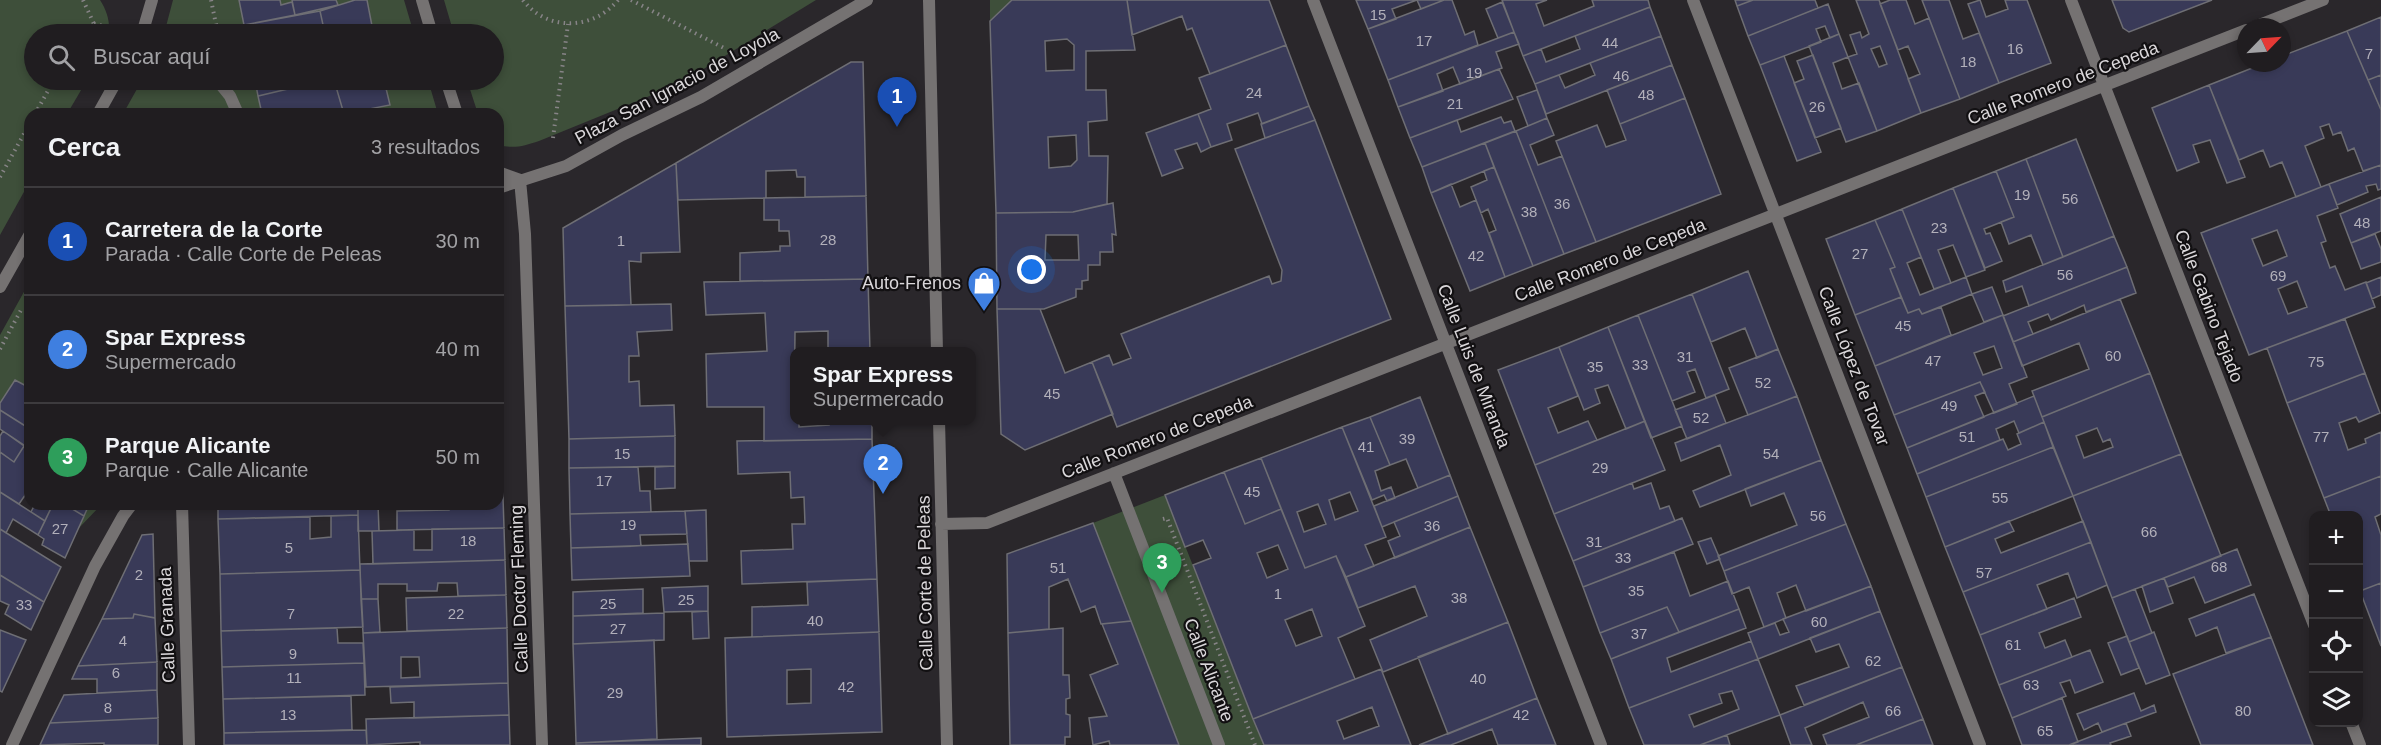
<!DOCTYPE html>
<html lang="es">
<meta charset="utf-8">
<style>
:root{--surface:#201d20;--page:#2d2a2d;--text:#f1f3f6;--muted:#a2a2a5;--line:#3d3b3e;--accent:#0b8043}
body{margin:0;font-family:Helvetica,sans-serif;background:var(--page);color:var(--text)}
.controls{position:absolute;right:18px;bottom:18px;display:grid;overflow:hidden;border-radius:12px;box-shadow:0 3px 9px #0003}
.controls button{width:54px;height:54px;display:grid;place-items:center;padding:0;border:0;border-bottom:2px solid var(--line);background:var(--surface);color:var(--text);font:30px sans-serif}
.compass{position:absolute;left:2237px;top:18px;width:54px;height:54px;border-radius:50%;background:var(--surface);box-shadow:0 3px 9px #0003;rotate:65deg}
.you{position:absolute;left:1032px;top:270px;width:21px;height:21px;margin:-15px;border:4px solid #fff;border-radius:50%;background:#1a73e8;box-shadow:0 0 0 9px #1a73e833}
.badge{display:grid;place-items:center;width:39px;height:39px;border-radius:50%;background:var(--accent);color:#fff;font-size:20px;font-weight:700}
.pin{position:absolute;translate:-50% -50px;filter:drop-shadow(0 2px 3px #0008)}
.pin::after{content:'';position:absolute;top:32px;width:21px;height:18px;background:inherit;clip-path:polygon(0 0,100% 0,50% 100%)}
.popup{position:absolute;left:790px;top:347px;width:186px;height:78px;box-sizing:border-box;display:grid;place-content:center;border-radius:12px;background:var(--surface);filter:drop-shadow(0 2px 4px #0005);font-size:20px;white-space:nowrap;color:var(--muted)}
.popup b{font-size:22px;color:var(--text)}
.popup::after{content:'';position:absolute;left:50%;top:100%;margin-left:-12px;border:12px solid transparent;border-top-color:var(--surface)}
.list{margin:0;padding:0;list-style:none}
h2{display:flex;justify-content:space-between;align-items:center;height:78px;margin:0;padding:0 24px;font-size:26px}
h2 small{font-size:20px;font-weight:400;color:var(--muted)}
.list li{display:grid;grid-template-columns:39px 1fr auto;gap:18px;align-items:center;box-sizing:border-box;height:108px;padding:0 24px;border-top:2px solid var(--line)}
.list b{display:block;font-size:22px;white-space:nowrap}
.list p{margin:0;font-size:20px;white-space:nowrap;color:var(--muted)}
.list em{font-size:20px;font-style:normal;color:var(--muted)}
.icon{flex:none;width:33px;height:33px;fill:none;stroke:currentColor;stroke-width:2;stroke-linecap:round;stroke-linejoin:round}
.map{position:relative;flex:none;width:2381px;height:745px;overflow:hidden}
.search{position:absolute;background:var(--surface);box-shadow:0 3px 9px #0003;left:24px;top:24px;width:480px;height:66px;display:flex;align-items:center;gap:15px;box-sizing:border-box;padding:0 21px;border-radius:33px;color:var(--muted);font-size:22px}
.panel{position:absolute;background:var(--surface);box-shadow:0 3px 9px #0003;left:24px;top:108px;width:480px;height:402px;border-radius:18px}
.map>svg:first-child{display:block}
</style>
<div class="map">
<svg width="2381" height="745" viewBox="0 0 2381 745">
<rect width="100%" height="100%" fill="#2a272b"/>
<!-- green -->
<path fill="#3e4f3a" d="M0,0H100C107,11 110,21 109,34H34V80H87L67,114H30V181L0,235Z
M173,0H404L414,34H164Z
M444,0H816L679,84L539,141C524,146 514,149 498,145V114H478L467,80H494V34H454Z
M990,0H1012L990,21Z
M142,80H428L438,114H123Z
M30,281V388L15,380L0,403V335Z
M1165,495L1264,745H1179L1093,523Z
M90,504H102L78,529Z"/>
<!-- building -->
<path fill="#393a58" stroke="#6e6e74" stroke-width="1.5" fill-rule="evenodd" d="M239,0H280L281,5L292,2L295,15L244,25Z
M292,0H336L338,5L295,15Z
M355,0H367L373,31L361,34H325L320,11Z
M1012,0H1127L1135,50L1086,51V90H1106L1107,120L1088,122L1089,156H1108L1107,204L1073,212L996,213L990,21ZM1067,39L1074,45V70L1046,71L1045,41ZM1076,135L1077,160L1071,166L1049,168L1048,137Z
M1127,0H1269L1286,45L1210,74L1192,28L1187,30L1182,16L1132,35Z
M1356,0H1417L1392,9L1396,19L1368,29Z
M1417,0H1444L1421,9Z
M1444,0H1452L1465,35L1474,31L1478,45L1388,80L1368,29Z
M1502,0H1547L1536,4L1544,26L1594,6L1592,0H1648L1650,7L1523,56Z
M1735,0H1753L1737,6Z
M1753,0H1815L1818,8L1748,36L1737,6Z
M1856,0H1879L1921,113L1877,131L1848,57L1857,54L1850,35L1860,32L1862,38L1869,34ZM1880,46L1887,64L1879,67L1871,49Z
M1890,0H1906L1915,24L1929,18L1960,99L1921,113L1908,79L1920,74L1908,46L1898,50L1880,4Z
M1922,0H1949L1963,39L1979,33L1999,83L1960,99Z
M1980,0L1986,17L2008,9L2005,0H2027L2051,63L1999,83L1968,4Z
M2112,0H2212L2129,32L2123,28Z
M1502,2L1514,32L1498,38L1486,9Z
M1828,4L1839,34L1830,38L1825,26L1816,29L1821,42L1760,65L1748,36Z
M1650,7L1661,36L1535,84L1523,56L1541,49L1546,62L1580,49L1575,36Z
M320,11L325,34H246L244,25Z
M2381,17V75L2368,80L2347,31Z
M2347,31L2381,110V165L2363,171L2354,148L2348,151L2341,132L2333,135L2329,124L2320,127L2324,138L2305,146L2321,187L2296,197L2282,162L2270,167L2263,150L2239,160L2209,85L2265,63H2282V56Z
M1514,32L1519,44L1496,52L1502,68L1460,84L1453,67L1437,74L1443,91L1398,107L1388,80Z
M1839,34L1848,57L1833,63L1842,89L1859,83L1877,131L1846,142L1809,46Z
M1661,36L1672,65L1546,114L1535,84L1559,75L1565,88L1595,75L1590,63Z
M1286,45L1309,106L1262,124L1258,113L1227,124L1232,140L1211,147L1198,114L1211,109L1199,78Z
M1813,55L1841,128L1815,138L1794,83L1804,79L1797,61Z
M1784,56L1821,152L1797,161L1760,65Z
M851,62H863L866,196L805,197V177H797L796,170L766,171V198L678,200L676,163Z
M1672,65L1685,98L1620,124L1607,90Z
M1499,69L1513,99L1410,138L1398,107Z
M2381,75V110L2368,80Z
M255,80H326L258,96Z
M326,80H334L344,114H262L258,96Z
M334,80H384L390,105L344,114Z
M2209,85L2245,177L2227,183L2210,140L2193,145L2199,162L2177,171L2152,108Z
M1537,90L1547,118L1528,126L1517,97Z
M1685,98L1721,194L1596,242L1556,141L1597,125L1606,147L1626,140L1620,124Z
M1309,106L1315,120L1265,138L1261,124Z
M373,109L374,114H351Z
M1198,114L1211,147L1201,152L1197,143L1175,150L1183,168L1162,176L1146,133Z
M1501,117L1504,123L1511,121L1515,131L1422,167L1410,138L1457,120L1461,132Z
M1547,118L1554,135L1530,145L1538,165L1562,156L1596,242L1564,254L1516,131Z
M1315,120L1391,319L1117,427L1092,362L1109,355L1113,365L1131,358L1121,334L1269,276L1272,284L1281,281L1282,270L1235,149Z
M1516,131L1564,254L1533,266L1485,143Z
M2076,139L2114,236L2063,257L2026,159Z
M1485,143L1494,167L1431,193L1422,167Z
M2026,159L2063,257L2043,265L2031,235L2009,244L2001,222L2014,217L1996,171Z
M676,163L680,252L641,253V262L629,261L631,305L565,306L563,228Z
M2381,165V189L2378,190L2376,184L2366,186L2368,192L2337,205L2329,184Z
M1494,167L1533,266L1505,277L1489,233L1496,230L1488,209L1481,213L1471,187L1487,180L1484,171Z
M1996,171L2014,217L1984,229L1986,234L1990,233L2002,261L1985,268L1953,188Z
M1451,184L1460,207L1476,200L1505,277L1470,291L1431,193Z
M2329,184L2338,208L2317,216L2326,241L2321,243L2330,268L2335,266L2345,290L2366,282L2375,307L2249,355L2201,233ZM2277,230L2287,256L2263,266L2252,239ZM2297,281L2307,307L2288,314L2278,289Z
M1953,188L1985,270L1966,277L1953,245L1938,250L1951,283L1934,289L1902,209Z
M866,196L868,279L740,281V253L780,251V246H790L789,231H779V220H764V198Z
M2381,197V231L2351,243L2340,214Z
M1113,203L1116,235L1112,234L1113,252H1100V265H1088V280L1082,281V289H1076V297L1044,309H997L996,213L1073,212ZM1046,235H1078L1079,260H1045Z
M1902,209L1921,257L1907,263L1920,295L1966,277L1972,294L1922,314L1919,309L1908,313L1890,269L1895,267L1875,220Z
M1875,220L1895,267L1890,269L1901,297L1855,315L1826,239Z
M2375,234L2381,249V262L2361,269L2351,243Z
M2114,236L2127,267L2029,306L2022,286L2006,292L2003,281Z
M2127,267L2136,293L2086,312L2084,305L2051,320L2048,314L2028,322L2033,334L2013,342L2003,316Z
M1748,271L1778,349L1757,358L1745,328L1711,342L1692,294Z
M2381,277V295L2372,299L2366,283Z
M868,279L870,352H828V331L795,332L794,420H799V427L829,425V420H872V439L764,441V407H707L706,354L767,351L765,313L706,315L704,282Z
M1992,287L2003,315L1984,322L1972,294Z
M1692,294L1729,389L1706,398L1695,369L1687,372L1695,392L1672,401L1638,315Z
M1901,297L1908,313L1919,309L1922,314L1941,307L1951,335L1875,366L1855,315Z
M2120,299L2150,373L2042,417L2032,391L2089,369L2079,343L2022,366L2013,342Z
M671,304L672,330L637,332L639,356H629V382L639,381L640,406L674,405L675,436L569,439L565,306Z
M997,309H1040L1065,373L1092,362L1113,414L1025,450L1001,434Z
M1638,315L1682,426L1651,438L1608,327Z
M2003,315L2027,377L2009,384L2017,404L1994,413L1980,382L1894,415L1875,366ZM1994,346L2002,368L1983,375L1974,353Z
M2345,319L2365,373L2287,403L2267,348Z
M1608,327L1645,421L1626,429L1608,385L1595,389L1600,403L1584,410L1559,347Z
M1559,347L1578,396L1548,408L1558,433L1588,421L1597,440L1535,465L1498,370Z
M1778,349L1797,396L1748,415L1729,368Z
M498,367L501,397H498Z
M2150,373L2181,454L2073,496L2042,417ZM2097,428L2103,442L2110,439L2113,447L2084,458L2076,436Z
M2365,373L2380,413L2359,422L2356,417L2339,423L2348,450L2366,443L2365,439L2381,432V476L2324,498L2287,403Z
M15,380L30,388V429L0,410V403Z
M1980,382L1985,392L1975,396L1984,417L1907,448L1894,415Z
M1715,395L1726,423L1687,439L1675,410Z
M1797,396L1821,460L1700,507L1693,491L1731,475L1720,445L1681,461L1675,443Z
M2034,396L2044,422L2019,433L2014,421L1996,429L2000,440L1917,474L1907,448Z
M498,397H501V439H498Z
M1420,397L1450,475L1418,488L1406,459L1390,465L1370,417Z
M0,410L30,429V449L0,429Z
M1370,417L1390,465L1375,471L1381,491L1391,487L1395,498L1387,501L1384,495L1372,500L1342,427Z
M1645,421L1665,470L1554,514L1535,465Z
M2044,422L2053,447L1926,497L1917,474L2003,439L2008,450L2021,444L2017,434Z
M1342,427L1386,537L1365,545L1374,566L1346,577L1336,556L1305,568L1261,458ZM1350,492L1358,511L1335,520L1329,500ZM1318,504L1326,524L1304,532L1297,512Z
M3,431L24,446L14,462L0,452V436Z
M675,436V466L569,468V439Z
M498,439H501L502,468H498Z
M872,439L877,579L742,584L741,551L793,549L792,524H805L804,497L791,498L790,472L738,474L737,441Z
M24,446L30,449V488L19,504L0,492V452L14,462Z
M2053,447L2073,496L1945,547L1926,497Z
M2181,454L2221,556L2112,598L2073,496Z
M1261,458L1281,509L1245,524L1224,472Z
M1821,460L1846,524L1724,571L1718,556L1797,525L1784,493L1751,506L1745,489Z
M675,466V488L655,489V467Z
M638,467L640,491H650L651,512L570,514L569,468Z
M498,468H502L503,497H498Z
M1224,472L1245,524L1281,509L1305,568L1336,556L1365,626L1338,638L1355,679L1253,719L1193,565L1211,558L1203,540L1185,547L1165,495ZM1278,545L1288,569L1267,578L1257,553ZM1312,609L1322,636L1296,646L1285,620Z
M1450,475L1458,496L1382,527L1374,506Z
M2381,476V514L2375,517L2381,535V583L2360,591L2358,516H2331L2324,498Z
M1632,483L1634,489L1651,483L1660,509L1669,506L1675,521L1573,561L1554,514Z
M0,492L45,521L38,535L13,519L6,533L0,529Z
M1458,496L1470,527L1395,558L1388,541L1400,536L1394,522Z
M498,497H503L504,528L397,530V511L449,510V504H498Z
M35,504H53L45,521L31,512Z
M53,504H64L84,516L65,558L42,545L44,539L38,535Z
M64,504H84L88,507L84,516Z
M218,504H358V515L218,519Z
M358,504H378L379,531H358Z
M706,510L707,561H689L685,511Z
M685,511L687,534L640,535L641,546L571,548L570,514Z
M358,515L360,570L220,574L218,519L310,517V539L331,537V516Z
M1682,518L1693,544L1583,587L1573,561Z
M2009,521L2014,531L1995,539L2001,553L2083,521L2091,542L1963,592L1945,547Z
M1093,523L1131,621L1101,624L1095,606L1081,612L1068,579L1049,587V629L1008,633L1007,554Z
M1846,524L1871,586L1806,611L1796,585L1777,593L1786,618L1764,627L1749,587L1732,594L1724,571Z
M1470,527L1508,622L1383,672L1370,640L1427,616L1415,586L1358,608L1346,577Z
M504,528L505,560L373,564L372,531L414,530V550H432V529Z
M0,529L61,567L44,602L0,575Z
M153,534L155,618L134,614L133,618L102,619L142,535Z
M1711,538L1720,559L1707,564L1698,542Z
M2091,542L2107,585L2077,598L2068,573L2037,585L2047,609L1980,635L1963,592Z
M688,544L690,576L572,580L571,548Z
M2237,549L2251,585L2205,603L2194,577L2168,587L2164,578Z
M1674,552L1690,596L1728,581L1739,609L1679,632L1667,607L1600,633L1583,587Z
M505,560L506,595L458,596L457,583H438L437,591H407V584H378V599H361L360,564Z
M360,570L363,627L221,631L220,574Z
M0,575L44,602L31,630L5,614L9,605L0,601Z
M2164,578L2173,603L2150,612L2142,586Z
M877,579L879,632L752,637V607L808,605L807,582Z
M2381,583V646L2360,591Z
M708,586V611L664,612L662,588Z
M1871,586L1880,611L1758,659L1748,633L1775,623L1780,635L1789,632L1783,619Z
M643,589V613L573,616V592Z
M2135,589L2152,633L2129,642L2112,598Z
M2254,594L2271,637L2226,653L2217,627L2196,636L2189,619Z
M506,595L507,628L407,631L406,598Z
M2074,598L2081,617L2039,633L2045,648L2065,640L2072,657L1999,685L1980,635Z
M361,599H378L380,632L363,633Z
M1667,607L1679,632L1611,659L1600,633Z
M1739,609L1746,628L1667,658L1671,672L1751,641L1758,659L1629,708L1611,659Z
M708,611L709,638L693,639L692,612Z
M1880,611L1902,667L1804,705L1796,686L1849,667L1839,644L1816,652L1810,638Z
M664,613V640L573,644V616Z
M134,614L155,618L157,662L78,666L102,619L133,618Z
M1131,621L1179,745H1110L1109,741L1093,745L1089,718L1107,716L1090,675L1118,664L1102,624Z
M1508,622L1537,698L1448,734L1418,657Z
M337,628L338,643H363L364,663L222,667L221,631Z
M507,628L508,683L366,687L363,633ZM401,657H419L420,677L401,678Z
M1063,628V675H1069L1070,698L1066,699V714L1070,715V737H1065V745H1010L1008,633Z
M0,630L26,640L2,692L0,691Z
M879,632L882,732L727,737L725,638ZM811,669V703L787,704V670Z
M2154,632L2170,675L2146,684L2129,642Z
M2127,636L2139,668L2121,675L2108,643Z
M2271,637L2313,745H2201L2173,674Z
M654,640L657,739L576,743L573,644Z
M2090,650L2103,682L2075,693L2070,680L2060,683L2066,696L2012,718L1999,685Z
M1758,659L1780,715L1700,745H1644L1629,708ZM1732,691L1739,709L1694,727L1689,715L1722,703L1719,694Z
M157,662V690L97,693V679H72L78,666Z
M364,663L365,695L223,699L222,667Z
M1902,667L1923,719L1856,745H1827L1823,735L1869,717L1863,702L1805,728L1812,745H1791L1780,715Z
M1381,669L1411,745H1264L1253,719ZM1372,707L1379,726L1344,739L1337,721Z
M508,683L509,715L414,718V702L391,703L390,687Z
M157,690L158,718L50,723L64,695Z
M2134,693L2141,711L2154,705L2156,712L2102,732L2098,723L2084,730L2077,714Z
M351,696L352,730L224,733L223,699Z
M1537,698L1556,745H1498L1492,729L1451,745H1419Z
M2062,698L2078,742L2069,745H2022L2012,718Z
M509,715L510,745H420V742L367,745L366,719Z
M158,718V745H104V743L40,745L50,723Z
M1923,719L1933,745H1856Z
M2126,723L2131,736L2110,743L2111,745H2069Z
M366,730L367,745H224V733Z
M1727,735L1730,745H1700Z
M701,738V745H576V743Z"/>
<g fill="none" stroke-linecap="round" stroke-linejoin="round">
<!-- path -->
<path stroke="#878487" stroke-width="4" stroke-dasharray="1.5 4.5" stroke-linecap="butt" d="M83,0L94,24V34
M211,0L218,34
M523,0C547,32 594,30 618,0
M631,0L724,48
M94,24L114,28
M35,114L54,80
M553,138L568,24
M0,177L30,123
M0,349L21,310
M1163,519L1167,518L1255,745"/>
<!-- street -->
<path stroke="#757272" stroke-width="12" d="M422,0L432,34
M929,0L937,352
M1313,0L1601,745
M1693,0L1980,745
M2071,0L2314,625
M2254,27L2323,0
M142,34L152,0
M217,80L230,96L238,114
M446,80L457,114
M98,114L117,80
M498,172L520,180
M520,180L525,234L542,745
M498,188L566,166L622,135L701,97L867,0
M0,287L30,234
M939,420L947,745
M1114,473L1219,745
M182,504L189,745
M941,524L987,523L2246,30
M2351,722L2360,745
M12,745L95,566L123,516L132,504"/>
</g>
<!-- icons -->
<defs>
<symbol id="shop-pin" viewBox="-11 -11 22 30"><path d="M0 17L-7.5 6A9.5 9.5 0 1 1 7.5 6Z" fill="#3f7fe0" stroke="#121012"/><path d="M-5-2.5h2.3a2.7 3.5 0 0 1 5.4 0H5L5.5 6h-11ZM-1.5-2.5h3a1.5 2.3 0 0 0-3 0Z" fill="#fff"/></symbol>
</defs>
<g fill-rule="evenodd">
<use href="#shop-pin" x="965" y="264" width="38" height="52"/>
</g>
<g text-anchor="middle" dominant-baseline="central" stroke-width="4.5" stroke-linejoin="round" paint-order="stroke">
<!-- number labels -->
<g font-size="15" fill="#b2b0ba">
<text x="1378" y="14">15</text>
<text x="1424" y="40">17</text>
<text x="1610" y="42">44</text>
<text x="2015" y="48">16</text>
<text x="2369" y="53">7</text>
<text x="1968" y="61">18</text>
<text x="1474" y="72">19</text>
<text x="1621" y="75">46</text>
<text x="1254" y="92">24</text>
<text x="1646" y="94">48</text>
<text x="1455" y="103">21</text>
<text x="1817" y="106">26</text>
<text x="2022" y="194">19</text>
<text x="2070" y="198">56</text>
<text x="1562" y="203">36</text>
<text x="1529" y="211">38</text>
<text x="2362" y="222">48</text>
<text x="1939" y="227">23</text>
<text x="828" y="239">28</text>
<text x="621" y="240">1</text>
<text x="1860" y="253">27</text>
<text x="1476" y="255">42</text>
<text x="2065" y="274">56</text>
<text x="2278" y="275">69</text>
<text x="1903" y="325">45</text>
<text x="2113" y="355">60</text>
<text x="1685" y="356">31</text>
<text x="1933" y="360">47</text>
<text x="2316" y="361">75</text>
<text x="1640" y="364">33</text>
<text x="1595" y="366">35</text>
<text x="1763" y="382">52</text>
<text x="1052" y="393">45</text>
<text x="1949" y="405">49</text>
<text x="1701" y="417">52</text>
<text x="1967" y="436">51</text>
<text x="2321" y="436">77</text>
<text x="1407" y="438">39</text>
<text x="1366" y="446">41</text>
<text x="622" y="453">15</text>
<text x="1771" y="453">54</text>
<text x="1600" y="467">29</text>
<text x="604" y="480">17</text>
<text x="1252" y="491">45</text>
<text x="2000" y="497">55</text>
<text x="1818" y="515">56</text>
<text x="628" y="524">19</text>
<text x="1432" y="525">36</text>
<text x="60" y="528">27</text>
<text x="2149" y="531">66</text>
<text x="468" y="540">18</text>
<text x="1594" y="541">31</text>
<text x="289" y="547">5</text>
<text x="1623" y="557">33</text>
<text x="2219" y="566">68</text>
<text x="1058" y="567">51</text>
<text x="1984" y="572">57</text>
<text x="139" y="574">2</text>
<text x="1636" y="590">35</text>
<text x="1278" y="593">1</text>
<text x="1459" y="597">38</text>
<text x="686" y="599">25</text>
<text x="608" y="603">25</text>
<text x="24" y="604">33</text>
<text x="291" y="613">7</text>
<text x="456" y="613">22</text>
<text x="815" y="620">40</text>
<text x="1819" y="621">60</text>
<text x="618" y="628">27</text>
<text x="1639" y="633">37</text>
<text x="123" y="640">4</text>
<text x="2013" y="644">61</text>
<text x="293" y="653">9</text>
<text x="1873" y="660">62</text>
<text x="116" y="672">6</text>
<text x="294" y="677">11</text>
<text x="1478" y="678">40</text>
<text x="2031" y="684">63</text>
<text x="846" y="686">42</text>
<text x="615" y="692">29</text>
<text x="108" y="707">8</text>
<text x="1893" y="710">66</text>
<text x="2243" y="710">80</text>
<text x="288" y="714">13</text>
<text x="1521" y="714">42</text>
<text x="2045" y="730">65</text>
</g>
<!-- street labels -->
<g font-size="18" fill="#dad7da" stroke="#121012">
<text transform="translate(2063 83) rotate(-21)">Calle Romero de Cepeda</text>
<text transform="translate(677 86) rotate(-28)">Plaza San Ignacio de Loyola</text>
<text transform="translate(1610 260) rotate(-21)">Calle Romero de Cepeda</text>
<text transform="translate(2209 306) rotate(69)">Calle Gabino Tejado</text>
<text transform="translate(1474 366) rotate(69)">Calle Luis de Miranda</text>
<text transform="translate(1854 366) rotate(69)">Calle López de Tovar</text>
<text transform="translate(1157 437) rotate(-21)">Calle Romero de Cepeda</text>
<text transform="translate(925 583) rotate(-91)">Calle Corte de Peleas</text>
<text transform="translate(519 589) rotate(-92)">Calle Doctor Fleming</text>
<text transform="translate(167 625) rotate(-92)">Calle Granada</text>
<text transform="translate(1209 670) rotate(69)">Calle Alicante</text>
</g>
<!-- poi labels -->
<g font-size="18" fill="#dad7da" stroke="#121012" text-anchor="end">
<text x="961" y="283">Auto-Frenos</text>
</g>
</g>
</svg>
<div class="controls">
<button>+</button>
<button>−</button>
<button><svg class="icon" aria-label="locate" viewBox="0 0 24 24"><circle cx="12" cy="12" r="6"/><path d="M12 2v4M12 18v4M2 12h4M18 12h4"/></svg></button>
<button><svg class="icon" aria-label="layers" viewBox="0 0 24 24"><path d="M12 4l9 5-9 5-9-5zM3 14l9 5 9-5"/></svg></button>
</div>
<svg class="compass" viewBox="-18 -18 36 36"><path d="M0-13l5 13h-10z" fill="#e53935"/><path d="M0 13l5-13h-10z" fill="#a2a2a5"/></svg>
<div class="you"></div>
<div class="pin badge" style="left:897px;top:127px;background:#1a4fb4">1</div>
<div class="pin badge" style="left:883px;top:494px;background:#3f7fe0">2</div>
<div class="popup"><b>Spar Express</b>Supermercado</div>
<div class="pin badge" style="left:1162px;top:593px;background:#2e9e5b">3</div>
<div class="search"><svg class="icon" aria-label="search" viewBox="0 0 24 24"><circle cx="10" cy="10" r="6"/><path d="M15 15l6 6"/></svg>Buscar aquí</div>
<section class="panel">
<h2>Cerca<small>3 resultados</small></h2>
<ul class="list">
<li><span class="badge" style="background:#1a4fb4">1</span><div><b>Carretera de la Corte</b><p>Parada · Calle Corte de Peleas</p></div><em>30 m</em></li>
<li><span class="badge" style="background:#3f7fe0">2</span><div><b>Spar Express</b><p>Supermercado</p></div><em>40 m</em></li>
<li><span class="badge" style="background:#2e9e5b">3</span><div><b>Parque Alicante</b><p>Parque · Calle Alicante</p></div><em>50 m</em></li>
</ul>
</section>
</div>
